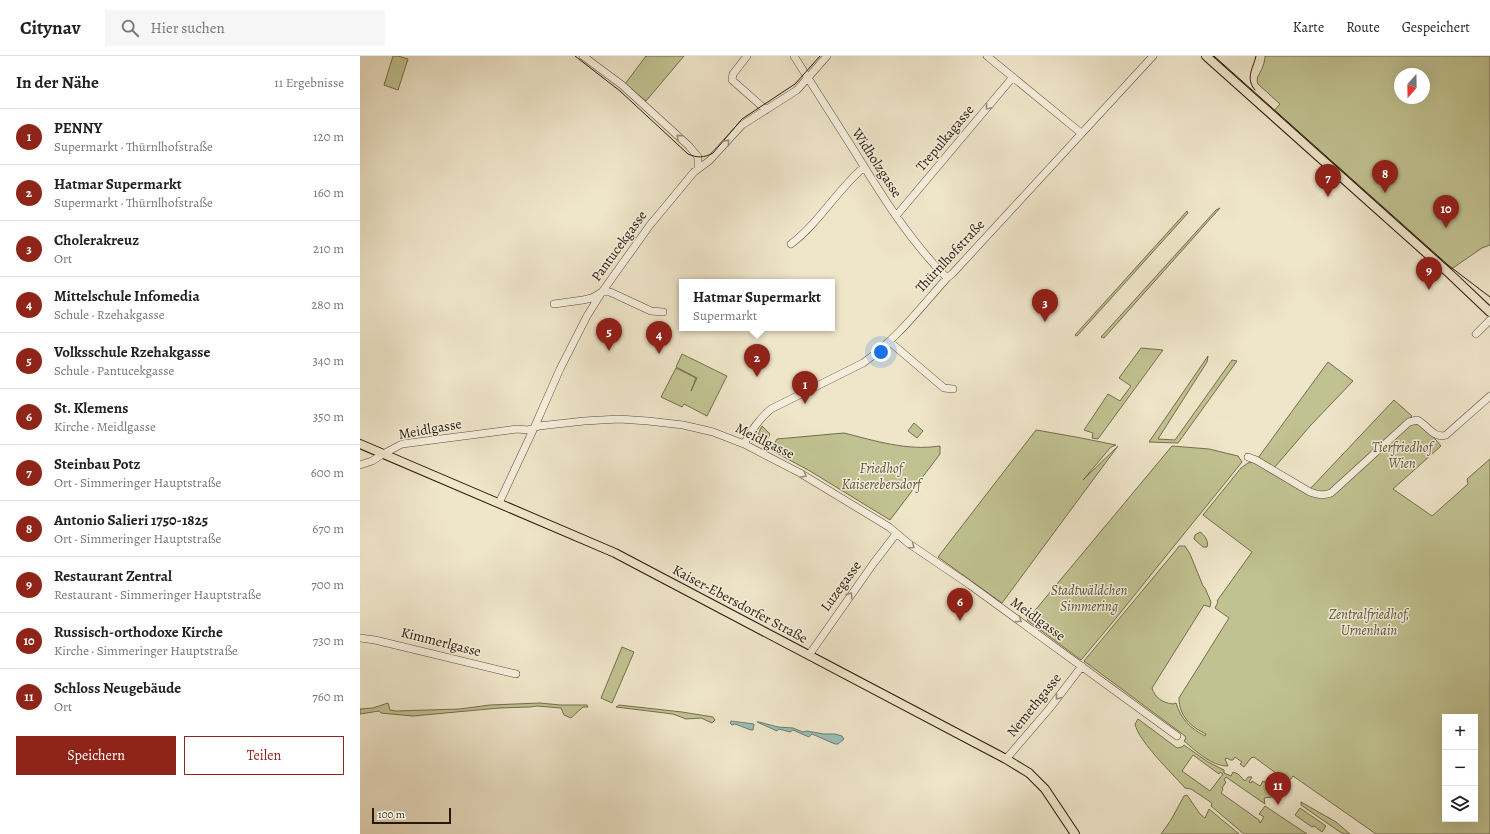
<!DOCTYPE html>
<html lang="de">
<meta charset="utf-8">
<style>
:root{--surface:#fff;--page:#f6f6f6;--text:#202124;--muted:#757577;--line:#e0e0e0;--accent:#8f2418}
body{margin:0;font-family:Alegreya,serif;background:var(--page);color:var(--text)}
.controls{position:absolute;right:12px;bottom:12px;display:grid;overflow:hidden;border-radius:0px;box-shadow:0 4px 16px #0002}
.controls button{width:36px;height:36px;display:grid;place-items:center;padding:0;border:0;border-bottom:1px solid var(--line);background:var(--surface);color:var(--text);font:20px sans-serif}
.compass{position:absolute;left:1034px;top:12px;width:36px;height:36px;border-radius:50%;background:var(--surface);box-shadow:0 4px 16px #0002;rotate:200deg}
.scale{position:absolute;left:12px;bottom:10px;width:79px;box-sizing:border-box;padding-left:4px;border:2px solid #26190c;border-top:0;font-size:11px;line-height:14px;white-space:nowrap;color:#26190c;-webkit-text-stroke:3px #f5eedc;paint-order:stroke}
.you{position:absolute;left:521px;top:296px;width:14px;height:14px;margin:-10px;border:3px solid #fff;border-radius:50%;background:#1a73e8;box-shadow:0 0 0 6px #1a73e833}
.badge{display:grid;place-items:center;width:26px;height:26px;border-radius:50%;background:var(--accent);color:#fff;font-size:13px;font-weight:700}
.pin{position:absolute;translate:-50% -33px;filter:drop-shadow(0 1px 2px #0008)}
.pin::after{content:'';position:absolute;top:21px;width:14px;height:12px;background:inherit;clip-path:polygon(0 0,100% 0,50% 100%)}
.popup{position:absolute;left:319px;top:223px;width:156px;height:52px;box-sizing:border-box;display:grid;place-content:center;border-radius:0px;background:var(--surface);filter:drop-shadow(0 1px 3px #0005);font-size:13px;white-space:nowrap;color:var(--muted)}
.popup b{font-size:15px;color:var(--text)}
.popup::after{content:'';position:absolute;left:50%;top:100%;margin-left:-8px;border:8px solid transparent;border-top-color:var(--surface)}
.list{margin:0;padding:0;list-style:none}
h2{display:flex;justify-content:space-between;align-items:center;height:52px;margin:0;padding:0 16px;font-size:17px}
h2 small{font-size:13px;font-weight:400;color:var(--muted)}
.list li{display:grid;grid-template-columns:26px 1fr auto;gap:12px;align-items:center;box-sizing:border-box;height:56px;padding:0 16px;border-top:1px solid var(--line)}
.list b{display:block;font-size:15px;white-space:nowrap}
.list p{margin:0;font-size:13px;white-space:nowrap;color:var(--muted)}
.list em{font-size:13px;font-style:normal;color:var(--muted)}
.actions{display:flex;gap:8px;padding:12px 16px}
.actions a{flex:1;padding:9px 0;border:1px solid var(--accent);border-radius:0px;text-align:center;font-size:14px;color:var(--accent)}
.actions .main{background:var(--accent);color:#fff}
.icon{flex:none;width:22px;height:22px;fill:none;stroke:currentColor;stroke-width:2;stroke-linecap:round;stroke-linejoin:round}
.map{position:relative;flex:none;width:1130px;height:778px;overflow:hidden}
header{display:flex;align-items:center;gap:24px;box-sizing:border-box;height:56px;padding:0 20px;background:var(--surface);border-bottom:1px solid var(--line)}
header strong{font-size:19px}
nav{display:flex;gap:22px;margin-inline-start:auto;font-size:14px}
.search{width:280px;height:36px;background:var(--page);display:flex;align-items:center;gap:10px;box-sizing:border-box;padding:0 14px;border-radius:0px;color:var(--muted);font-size:15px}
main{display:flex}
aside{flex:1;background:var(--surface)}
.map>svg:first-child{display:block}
</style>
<header>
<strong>Citynav</strong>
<div class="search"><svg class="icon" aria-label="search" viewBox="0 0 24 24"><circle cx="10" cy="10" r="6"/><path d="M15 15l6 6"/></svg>Hier suchen</div>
<nav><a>Karte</a><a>Route</a><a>Gespeichert</a></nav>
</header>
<main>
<aside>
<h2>In der Nähe<small>11 Ergebnisse</small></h2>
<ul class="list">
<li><span class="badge">1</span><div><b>PENNY</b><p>Supermarkt · Thürnlhofstraße</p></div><em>120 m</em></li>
<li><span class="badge">2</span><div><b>Hatmar Supermarkt</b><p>Supermarkt · Thürnlhofstraße</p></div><em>160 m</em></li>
<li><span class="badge">3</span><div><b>Cholerakreuz</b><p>Ort</p></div><em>210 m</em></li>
<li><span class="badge">4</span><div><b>Mittelschule Infomedia</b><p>Schule · Rzehakgasse</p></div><em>280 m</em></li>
<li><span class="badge">5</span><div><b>Volksschule Rzehakgasse</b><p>Schule · Pantucekgasse</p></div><em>340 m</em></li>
<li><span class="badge">6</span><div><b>St. Klemens</b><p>Kirche · Meidlgasse</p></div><em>350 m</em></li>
<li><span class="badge">7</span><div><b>Steinbau Potz</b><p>Ort · Simmeringer Hauptstraße</p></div><em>600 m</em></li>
<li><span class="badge">8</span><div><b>Antonio Salieri 1750-1825</b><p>Ort · Simmeringer Hauptstraße</p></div><em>670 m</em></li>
<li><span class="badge">9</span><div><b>Restaurant Zentral</b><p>Restaurant · Simmeringer Hauptstraße</p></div><em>700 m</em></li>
<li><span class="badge">10</span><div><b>Russisch-orthodoxe Kirche</b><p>Kirche · Simmeringer Hauptstraße</p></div><em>730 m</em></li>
<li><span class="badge">11</span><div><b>Schloss Neugebäude</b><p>Ort</p></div><em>760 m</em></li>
</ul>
<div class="actions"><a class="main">Speichern</a><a>Teilen</a></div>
</aside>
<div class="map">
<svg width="1130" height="778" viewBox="0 0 1130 778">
<rect width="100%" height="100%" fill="#efe5c9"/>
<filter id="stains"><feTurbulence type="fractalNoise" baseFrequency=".005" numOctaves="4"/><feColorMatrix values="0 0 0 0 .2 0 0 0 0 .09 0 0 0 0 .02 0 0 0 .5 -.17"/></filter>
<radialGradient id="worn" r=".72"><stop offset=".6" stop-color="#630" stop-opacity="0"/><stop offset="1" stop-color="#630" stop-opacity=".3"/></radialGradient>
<!-- green -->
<path fill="#c1c291" stroke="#746e4e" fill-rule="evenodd" d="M33,0H38L48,3L38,34L24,29Z
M286,0H324L286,45L265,28Z
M905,0H1130V189L1122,192L1090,214L913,56L920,48L898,28C895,21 901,17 903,10C904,7 905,3 905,0ZM1040,18H1064V42H1040Z
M860,152L744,282L741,281L856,154Z
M827,155L828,157L717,280L715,279Z
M781,292L803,294L738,383L732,382L733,377L724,374L748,338L760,345L771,330L759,322Z
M322,298L367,320L347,360L324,348L322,351L301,341L316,312L336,322L331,335L337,322L316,311Z
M848,300L847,306L798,383L815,384L872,304L877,305L818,387L789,386Z
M968,306L993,325L950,370L914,412L898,402Z
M1034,344L1052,360L967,437L949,434Z
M1057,366L1071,378L1081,390L1033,433L1072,460L1108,428L1107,423L1130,403V778H1016L933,720L928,726L894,701L891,702L884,711L880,708L882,706L875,701L873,704H870L867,702L865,703L868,710C851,710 836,695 824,685L826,682L825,680L724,605L817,493L819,490H825L830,498L843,530L845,532L851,546L850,551L844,549L792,632C795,642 803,647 813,648L816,647C821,663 830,672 845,680L846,678C831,671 819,660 819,642L869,562L855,552L858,546L857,545L892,496L843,459L881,412L888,407L894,406L966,441L1049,367ZM1085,661H1115V763H1085Z
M554,367L563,375L557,382L548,375Z
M402,370L410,378L408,382L398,378Z
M676,374L716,381L756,389L751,391L723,424L758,390L642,547L578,501Z
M484,377C516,385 547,395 580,390V398L530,464L450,415L411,394L417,383Z
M812,390L849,393L878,400L882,406L752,567L721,604L667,564Z
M840,476C845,479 849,486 847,491H843L834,483L835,479Z
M262,591L274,596L252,647L241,642Z
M28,647L30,654L36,655L100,653L130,649L180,647L200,649H227L228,651H223L211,662L204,659L201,652L177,650L170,651L139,652L53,660L21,657L19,655L0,658V653L13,652Z
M259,649L322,656L353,661L355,664L352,667L341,662L326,663L313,658L256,651Z
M778,663L817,692L822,691L824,689L848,706L864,714V717L871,720L873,716L878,718L885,725L888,721H892L889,726L891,727L892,725L900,730L903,725L910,728L911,727L916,728V733L912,738L916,744L912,741L904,742L905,748L866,721L864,724L866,726L862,732L863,733L861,737L899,764V765L900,767L904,761L899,758L905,750L947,778H884L851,750L852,747L831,733L825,732C812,717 779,686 775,668ZM833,699L859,718L860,716L863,718L850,735L822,715Z
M827,739L840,758L845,762L849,753L879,778H801L811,764L824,740Z
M941,746L976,766L990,778H985L980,776L941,749Z
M940,752L966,770L962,776L954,770L952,771L935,759Z"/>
<!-- water -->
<path fill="#9abfb7" stroke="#6c7d73" d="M371,665L394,668L393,674H391L375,668L372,669L370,667Z
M397,666H399L418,671L433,672L443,676L447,675L464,678H475L482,680L484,683L478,688H475L452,678L449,681L433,674L430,676L419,673L417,675Z"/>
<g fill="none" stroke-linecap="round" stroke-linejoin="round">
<defs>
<path id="minor" d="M223,0L262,29L329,90L338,101V112
M387,0L373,18L372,24L406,54
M434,0C454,32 475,64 495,96C522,140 550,185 587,222
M627,0L721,77
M536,160L653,21
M431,188C459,167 477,134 504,111
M194,248L223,244L232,242L242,236H250L291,255L303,256
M1116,278L1130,264
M530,286L584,332L593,333
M384,388C392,374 399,363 411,353L503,307C536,284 561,251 587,222L592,218L793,0
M888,401L896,404L950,436C958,439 963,440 971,437L1049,366L1057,364C1068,369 1073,383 1086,379L1130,340
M0,409L12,405L23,398L42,388L157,373L168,374L179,370L224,365L259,363L288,365L323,369L353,376L384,388L440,417L529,471L548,487L610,529L817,680
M139,447L174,372L200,313L227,260L242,236L290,169L334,116L349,105L382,69L437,34L467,0
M0,582L15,584L156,618
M449,599L513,508L536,478
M646,703L689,653L722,610"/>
<path id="major" d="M846,0L1090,218L1130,256
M0,388L255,497L646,703L669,717L685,733L715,778"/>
</defs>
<!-- minor casing -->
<use href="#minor" stroke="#584c3b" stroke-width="8"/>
<!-- major casing -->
<use href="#major" stroke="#26190c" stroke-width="10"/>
<!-- minor -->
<use href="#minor" stroke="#f5eedc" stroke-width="7"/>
<!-- major -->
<use href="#major" stroke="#efe5c9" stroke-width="8"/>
<!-- tram -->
<path stroke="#26190c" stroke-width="1" d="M215,0L260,35L328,98C337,102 344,102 353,97L382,63L435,28L460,0
M854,0L1088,209L1130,241
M895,34C885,22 893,13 896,0"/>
</g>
<!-- one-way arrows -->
<defs><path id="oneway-chevron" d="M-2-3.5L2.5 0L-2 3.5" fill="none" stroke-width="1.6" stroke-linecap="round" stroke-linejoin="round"/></defs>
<g stroke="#988e7e">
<use href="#oneway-chevron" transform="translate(628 51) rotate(130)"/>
<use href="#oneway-chevron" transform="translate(319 81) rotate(-138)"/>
<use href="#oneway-chevron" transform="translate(367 86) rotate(-49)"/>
<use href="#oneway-chevron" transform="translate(444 419) rotate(30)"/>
<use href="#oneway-chevron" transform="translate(552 490) rotate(35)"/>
<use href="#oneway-chevron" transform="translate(490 539) rotate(-54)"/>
<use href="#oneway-chevron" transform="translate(659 564) rotate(36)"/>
<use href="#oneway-chevron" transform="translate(698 641) rotate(128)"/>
</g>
<g text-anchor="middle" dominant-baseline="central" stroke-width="3" stroke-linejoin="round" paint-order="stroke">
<!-- street labels -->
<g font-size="14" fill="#26190c" stroke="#f5eedc">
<text transform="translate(585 82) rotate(-50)">Trepulkagasse</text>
<text transform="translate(517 107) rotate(57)">Widholzgasse</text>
<text transform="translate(259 190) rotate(-54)">Pantucekgasse</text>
<text transform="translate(590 200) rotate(-47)">Thürnlhofstraße</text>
<text transform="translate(70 373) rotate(-10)">Meidlgasse</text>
<text transform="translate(405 385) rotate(26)">Meidlgasse</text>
<text transform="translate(481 530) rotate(-54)">Luzegasse</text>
<text transform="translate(380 548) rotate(28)">Kaiser-Ebersdorfer Straße</text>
<text transform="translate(678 563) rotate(36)">Meidlgasse</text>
<text transform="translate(81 586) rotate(14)">Kimmerlgasse</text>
<text transform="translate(674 649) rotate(-51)">Nemethgasse</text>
</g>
<!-- park labels -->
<g font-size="14" font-style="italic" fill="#5c543b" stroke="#f5eedc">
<text x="1042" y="391">Tierfriedhof<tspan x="1042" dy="16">Wien</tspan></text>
<text x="521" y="412">Friedhof<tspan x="521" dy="16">Kaiserebersdorf</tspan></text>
<text x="729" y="534">Stadtwäldchen<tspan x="729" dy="16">Simmering</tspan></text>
<text x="1009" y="558">Zentralfriedhof,<tspan x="1009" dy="16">Urnenhain</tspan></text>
</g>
</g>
<rect width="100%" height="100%" filter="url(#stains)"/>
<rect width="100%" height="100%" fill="url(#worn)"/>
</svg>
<div class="controls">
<button>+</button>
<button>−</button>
<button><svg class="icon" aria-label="layers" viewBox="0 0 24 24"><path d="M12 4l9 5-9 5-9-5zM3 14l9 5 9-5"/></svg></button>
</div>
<svg class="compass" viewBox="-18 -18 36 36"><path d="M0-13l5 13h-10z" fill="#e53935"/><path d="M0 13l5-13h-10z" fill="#757577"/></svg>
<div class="scale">100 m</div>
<div class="you"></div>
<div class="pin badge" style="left:445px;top:348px">1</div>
<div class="pin badge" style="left:397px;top:321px">2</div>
<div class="popup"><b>Hatmar Supermarkt</b>Supermarkt</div>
<div class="pin badge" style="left:685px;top:266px">3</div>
<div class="pin badge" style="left:299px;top:298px">4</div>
<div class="pin badge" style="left:249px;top:295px">5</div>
<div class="pin badge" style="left:600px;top:565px">6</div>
<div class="pin badge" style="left:968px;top:141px">7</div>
<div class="pin badge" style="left:1025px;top:137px">8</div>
<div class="pin badge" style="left:1069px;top:234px">9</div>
<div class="pin badge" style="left:1086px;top:172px">10</div>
<div class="pin badge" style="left:918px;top:749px">11</div>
</div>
</main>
